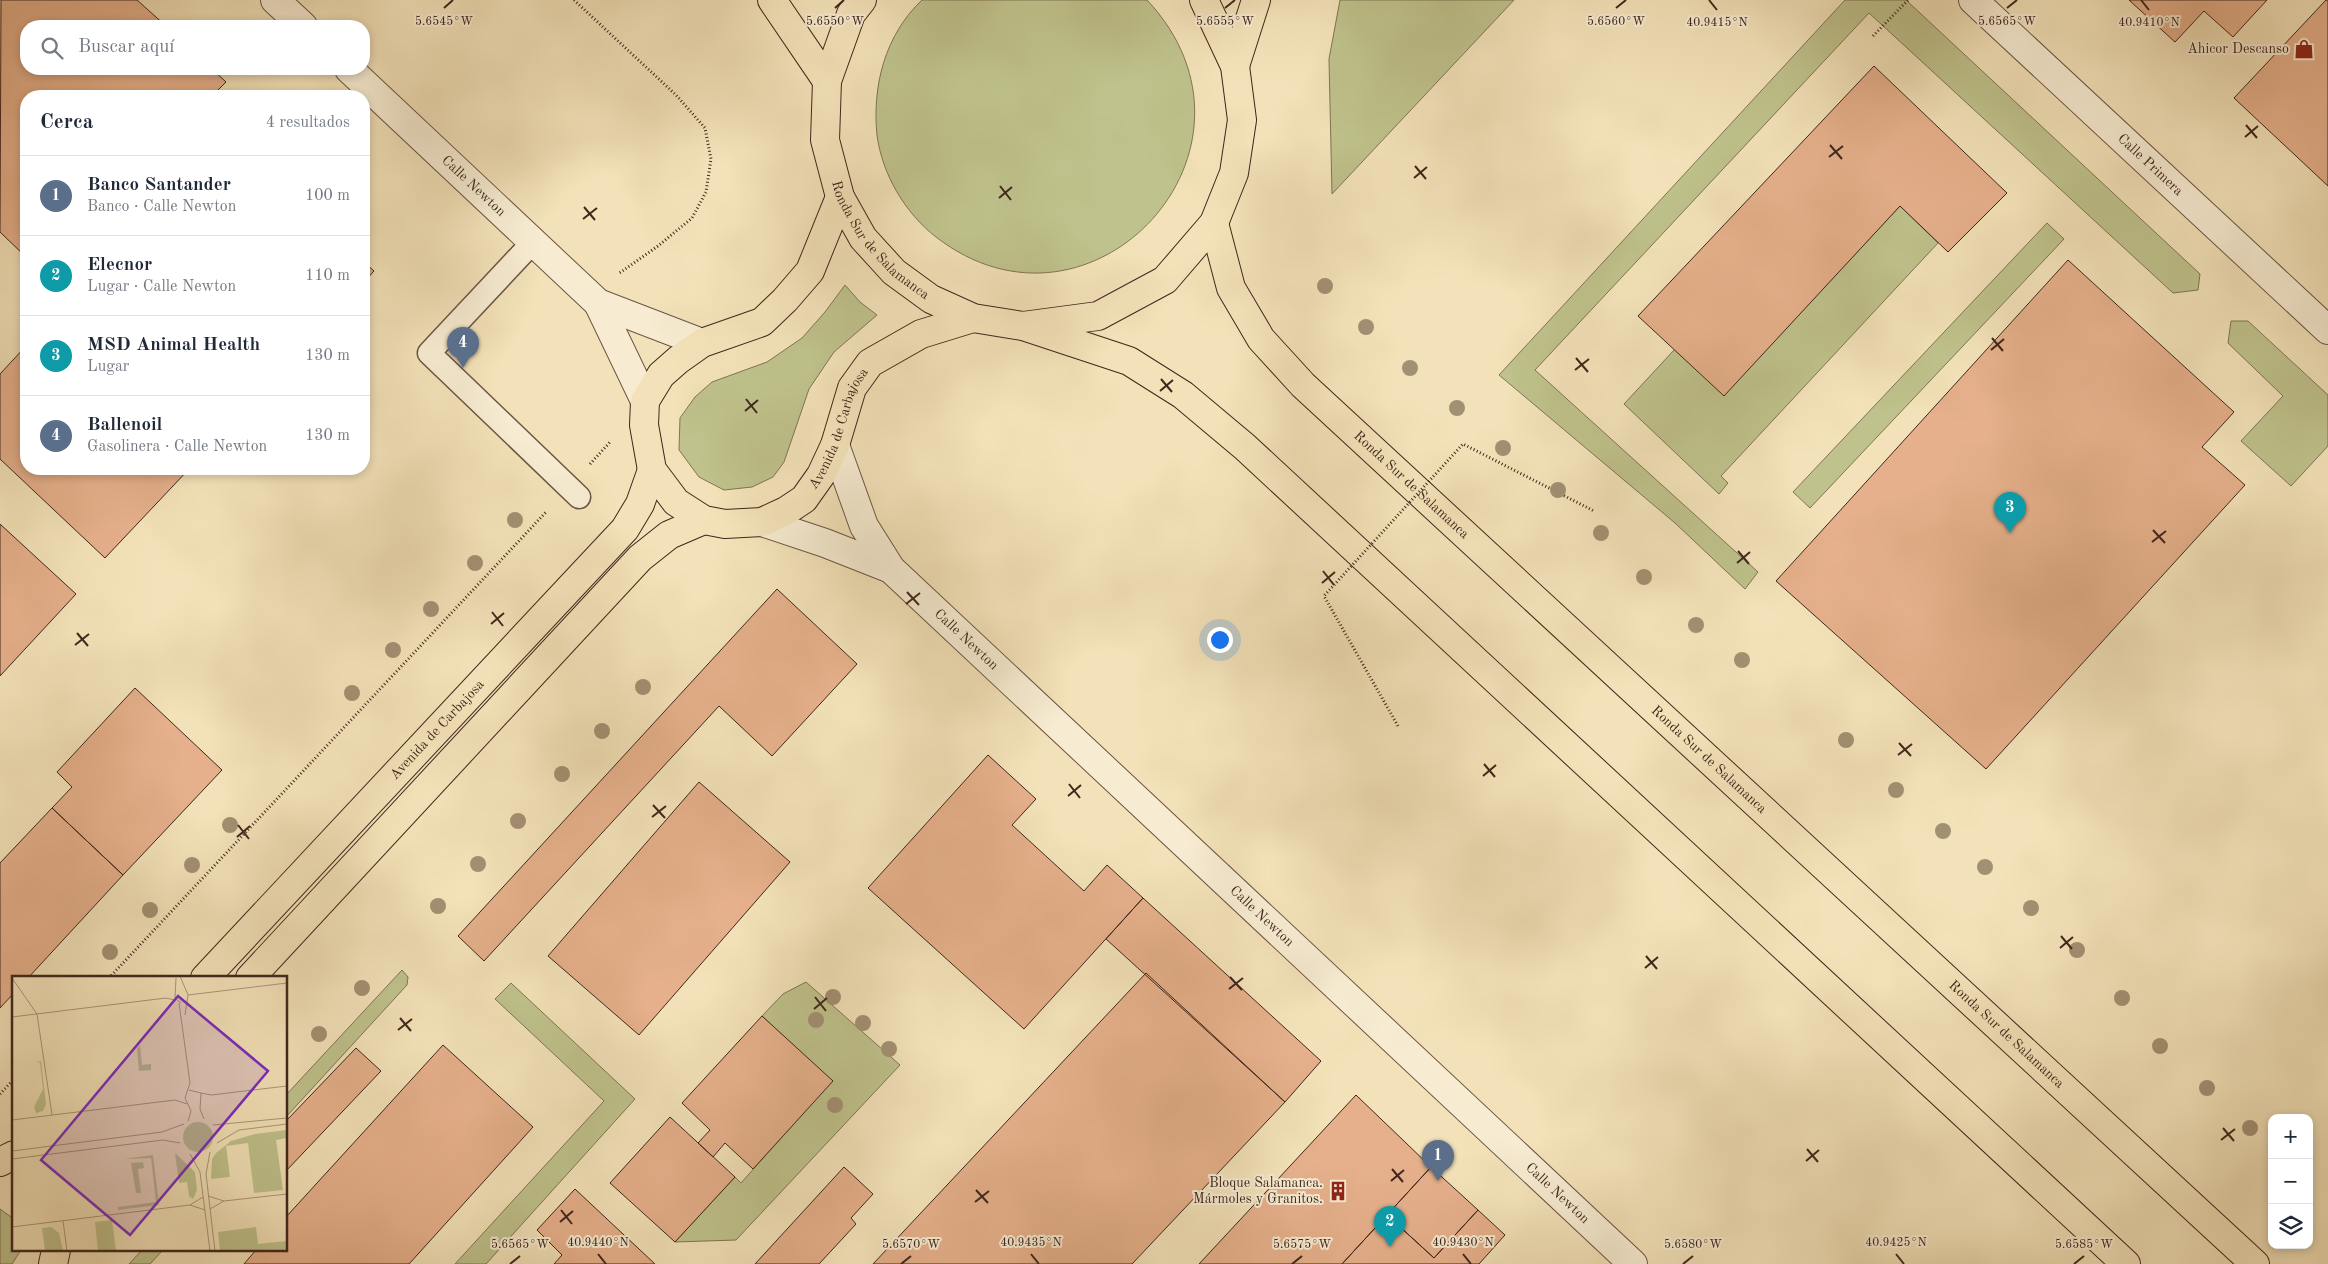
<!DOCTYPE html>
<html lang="es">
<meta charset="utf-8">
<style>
:root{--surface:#fff;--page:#f2f2f3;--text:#1f2937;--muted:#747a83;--line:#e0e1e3;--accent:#7c3aed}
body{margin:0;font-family:"Old Standard TT",serif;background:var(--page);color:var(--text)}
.controls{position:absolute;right:15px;bottom:15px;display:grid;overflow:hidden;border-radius:10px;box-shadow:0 2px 8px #0003}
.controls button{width:45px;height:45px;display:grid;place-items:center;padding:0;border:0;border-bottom:1px solid var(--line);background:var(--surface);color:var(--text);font:25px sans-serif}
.you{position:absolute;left:1219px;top:639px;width:18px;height:18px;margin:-12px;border:4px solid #fff;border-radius:50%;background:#1a73e8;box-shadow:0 0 0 8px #1a73e833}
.badge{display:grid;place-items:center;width:32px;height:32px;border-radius:50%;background:var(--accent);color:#fff;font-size:16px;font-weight:700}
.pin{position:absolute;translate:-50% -41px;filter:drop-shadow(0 1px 2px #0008)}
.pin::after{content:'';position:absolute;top:26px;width:18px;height:15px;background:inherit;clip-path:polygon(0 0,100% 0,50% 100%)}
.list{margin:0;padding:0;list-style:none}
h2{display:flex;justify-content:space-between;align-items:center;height:65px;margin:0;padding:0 20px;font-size:21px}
h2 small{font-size:16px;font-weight:400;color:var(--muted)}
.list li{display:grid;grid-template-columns:32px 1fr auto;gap:15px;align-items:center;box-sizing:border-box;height:80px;padding:0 20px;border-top:1px solid var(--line)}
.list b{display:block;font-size:19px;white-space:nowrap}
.list p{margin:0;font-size:16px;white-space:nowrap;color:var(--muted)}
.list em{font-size:16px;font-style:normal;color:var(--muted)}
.icon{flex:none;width:28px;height:28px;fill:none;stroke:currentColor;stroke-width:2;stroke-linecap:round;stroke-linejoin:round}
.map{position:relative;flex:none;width:2328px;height:1264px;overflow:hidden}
.search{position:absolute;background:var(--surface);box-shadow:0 2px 8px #0003;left:20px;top:20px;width:350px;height:55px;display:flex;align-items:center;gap:12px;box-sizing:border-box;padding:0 18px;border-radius:20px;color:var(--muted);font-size:19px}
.panel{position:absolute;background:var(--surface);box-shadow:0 2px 8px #0003;left:20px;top:90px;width:350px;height:385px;border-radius:20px}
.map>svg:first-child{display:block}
</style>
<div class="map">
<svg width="2328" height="1264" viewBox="0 0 2328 1264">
<rect width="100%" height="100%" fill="#f3e2b9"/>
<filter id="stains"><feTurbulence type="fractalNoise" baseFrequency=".004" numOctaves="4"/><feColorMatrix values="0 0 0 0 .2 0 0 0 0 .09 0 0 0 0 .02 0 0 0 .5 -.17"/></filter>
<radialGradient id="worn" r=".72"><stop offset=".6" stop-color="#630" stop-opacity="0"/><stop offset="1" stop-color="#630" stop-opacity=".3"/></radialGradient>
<!-- green -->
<path fill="#bfc28c" stroke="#807454" d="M922,0H1147C1286,148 1092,358 936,237C905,213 882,174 877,135C872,86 885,35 922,0Z
M1340,0H1514L1332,194L1329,59Z
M1845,0H1906L2200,274L2198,290L2173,293L1869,13L1535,370L1758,572L1745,589L1675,523L1499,375Z
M1900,206L1938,243L1721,476L1728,483L1719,494L1624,404L1675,349L1724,395Z
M2047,223L2064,239L1810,508L1793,492Z
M845,285L860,302L877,315L834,352L809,389L784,462L773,477L752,487L724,490L699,477L679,450L680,418L695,397L712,382L767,362L802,338L825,312Z
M2231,321H2248L2328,395V446L2291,486L2241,441L2283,396L2228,343Z
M402,970L408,977L407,985L286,1117V1095Z
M806,982L900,1065L736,1240L675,1242L735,1177L741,1183L832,1081L762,1016L783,994Z
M511,983L635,1099L486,1264H455L604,1101L495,999Z
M0,1209L14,1219V1250H21L12,1264H0Z
M142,1250H163L150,1264H129Z"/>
<!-- building -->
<path fill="#e5b08b" stroke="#40261c" d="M1,0H137L166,26H26V69H212L226,82L212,96H26V257L0,232Z
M2129,0H2267L2233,37L2204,11L2175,42Z
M2326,0H2328V186L2234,98Z
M1874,66L2007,193L1948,252L1900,206L1724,396L1638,316Z
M2068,260L2234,412L2202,447L2245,485L1986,769L1776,581Z
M364,262L374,271L364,282Z
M26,346V469H189L105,558L0,459V374Z
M0,524L76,594L0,676Z
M777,589L857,664L772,756L719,706L484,961L458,936Z
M135,688L222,770L123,875L52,808L72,787L57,772Z
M988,755L1036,799L1012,825L1084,891L1107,865L1143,898L1024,1029L868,888Z
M699,782L790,862L639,1035L548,956Z
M52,808L123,875L28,978H14V993L0,1008V863Z
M1143,898L1321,1061L1285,1102L1106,939Z
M1146,973L1285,1102L1132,1264H873Z
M762,1016L833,1081L753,1169L725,1143L713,1157L698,1143L710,1130L682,1103Z
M443,1045L533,1127L409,1264H244L256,1250H286V1217Z
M356,1048L381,1071L286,1171V1121Z
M1356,1095L1431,1167L1342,1264H1199Z
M670,1117L735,1177L675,1242L610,1183Z
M844,1167L873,1194L851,1218L856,1224L819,1264H755Z
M1431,1167L1478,1210L1434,1258L1387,1215Z
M575,1189L655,1264H554L562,1255L537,1230Z
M1478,1210L1505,1235L1479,1264H1342L1387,1215L1434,1258Z"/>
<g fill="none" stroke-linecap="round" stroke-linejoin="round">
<defs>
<path id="service" d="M534,241L429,353L579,497"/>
<g id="minor">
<path d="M275,0L303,26"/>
<path id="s1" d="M1973,0L2328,330"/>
<path id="s2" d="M349,69L598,303L702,343"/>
<path d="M598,303L645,401"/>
<path id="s3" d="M835,445L864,526L891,569L1633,1264"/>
<path d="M762,522L825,543L891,569"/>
</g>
<g id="primary">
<path d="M1235,66L1256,0"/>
<path id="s4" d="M840,197L810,271L785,300L762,322L702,343L678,360L661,375L645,401L644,425L652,470L676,502L704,520L725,524L762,522L786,511L804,499L821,475L835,445L852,388L870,363L921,334L973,318"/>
<path id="s5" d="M205,978L625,529L640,504L652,470"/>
<path d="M250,978L640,558L669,535L704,520"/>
<path d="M0,1162L14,1155"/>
<path d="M53,1264L56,1250"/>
</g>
<g id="trunk">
<path d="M772,0L827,81"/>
<path id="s6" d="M862,0L851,14L827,81L825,140L840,197L863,238L894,272L931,299L973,318L1023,326L1098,316L1165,280L1214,223L1234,173L1242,120L1235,66L1204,0"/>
<path id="s7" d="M1214,223L1231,288L1261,339L1303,385L2255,1264"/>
<path d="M1023,326L1129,361L1183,395L1245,447L2126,1264"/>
</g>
</defs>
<!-- service casing -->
<use href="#service" stroke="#6d5543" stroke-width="25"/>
<!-- minor casing -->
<use href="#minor" stroke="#6d5543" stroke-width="30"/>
<!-- primary casing -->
<use href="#primary" stroke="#40261c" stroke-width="30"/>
<!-- trunk casing -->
<use href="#trunk" stroke="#40261c" stroke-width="30"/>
<!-- path -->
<path stroke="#40261c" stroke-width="3" stroke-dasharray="1 2.5" stroke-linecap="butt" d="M574,0L676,95L705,128L711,159L706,192L692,218L658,246L618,274
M1873,36L1908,0
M590,464L611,441
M109,978L547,511
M0,1094L14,1079"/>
<!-- service -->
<use href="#service" stroke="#f7ecd2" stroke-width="22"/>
<!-- minor -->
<use href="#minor" stroke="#f7ecd2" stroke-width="28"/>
<!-- primary -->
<use href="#primary" stroke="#f3e2b9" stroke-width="28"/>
<!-- trunk -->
<use href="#trunk" stroke="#f3e2b9" stroke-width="28"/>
<!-- path-bridge -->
<path stroke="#40261c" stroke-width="3" stroke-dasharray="1 2.5" stroke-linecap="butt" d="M1398,726L1324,596L1463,444L1594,511"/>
</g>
<!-- trees -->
<g fill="#a29072">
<circle cx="1325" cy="286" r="8"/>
<circle cx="1366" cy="327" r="8"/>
<circle cx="1410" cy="368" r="8"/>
<circle cx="1457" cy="408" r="8"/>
<circle cx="1503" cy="448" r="8"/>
<circle cx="1558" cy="490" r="8"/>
<circle cx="515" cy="520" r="8"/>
<circle cx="1601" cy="533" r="8"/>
<circle cx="475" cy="563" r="8"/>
<circle cx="1644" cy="577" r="8"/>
<circle cx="431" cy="609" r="8"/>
<circle cx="1696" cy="625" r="8"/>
<circle cx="393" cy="650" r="8"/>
<circle cx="1742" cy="660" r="8"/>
<circle cx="643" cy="687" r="8"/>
<circle cx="352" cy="693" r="8"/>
<circle cx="602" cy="731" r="8"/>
<circle cx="1846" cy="740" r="8"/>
<circle cx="562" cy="774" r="8"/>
<circle cx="1896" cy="790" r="8"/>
<circle cx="518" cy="821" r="8"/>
<circle cx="230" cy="825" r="8"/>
<circle cx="1943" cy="831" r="8"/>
<circle cx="478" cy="864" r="8"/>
<circle cx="192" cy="865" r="8"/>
<circle cx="1985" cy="867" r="8"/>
<circle cx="438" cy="906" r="8"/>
<circle cx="2031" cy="908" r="8"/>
<circle cx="150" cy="910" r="8"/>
<circle cx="2077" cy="950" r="8"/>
<circle cx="110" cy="952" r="8"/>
<circle cx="362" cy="988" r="8"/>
<circle cx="833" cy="997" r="8"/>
<circle cx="2122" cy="998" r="8"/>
<circle cx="816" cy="1020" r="8"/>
<circle cx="863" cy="1023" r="8"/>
<circle cx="319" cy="1034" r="8"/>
<circle cx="2160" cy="1046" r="8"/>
<circle cx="889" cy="1049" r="8"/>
<circle cx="2207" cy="1088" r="8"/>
<circle cx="835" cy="1105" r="8"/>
<circle cx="2250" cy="1128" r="8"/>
</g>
<!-- ticks -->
<path fill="none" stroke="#40261c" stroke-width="2" d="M1709,0L1717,10M2141,0L2149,10M444,8L453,0M835,8L844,0M1225,8L1235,0M1616,8L1626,0M2007,8L2017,0M2246,125L2257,138M2245,137L2258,126M1830,145L1842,159M1829,157L1843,146M1415,166L1426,179M1414,178L1427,167M1000,186L1011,200M999,198L1012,187M584,207L595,220M583,219L597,208M1992,338L2003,351M1991,350L2004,339M1576,358L1588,372M1575,370L1589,359M1161,379L1172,392M1160,391L1173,380M746,399L757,413M745,411L758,400M2153,530L2165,543M2152,542L2166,531M1738,551L1749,564M1737,563L1750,552M1323,571L1334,585M1322,583L1335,572M907,592L919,605M906,604L920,593M492,612L503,626M491,624L504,613M77,633L88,646M75,645L89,634M1899,743L1911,756M1898,755L1912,744M1484,764L1495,777M1483,776L1496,765M1069,784L1080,798M1068,796L1081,785M653,805L665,818M652,817L666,806M238,825L249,839M237,837L250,826M2061,936L2072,949M2060,948L2073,937M1646,956L1657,969M1645,968L1658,957M1230,977L1242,990M1229,989L1243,978M815,997L826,1011M814,1009L827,998M400,1018L411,1031M398,1030L412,1019M2223,1128L2234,1141M2221,1140L2235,1129M1807,1149L1818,1162M1806,1161L1819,1150M1392,1169L1403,1182M1391,1181L1404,1170M976,1190L988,1203M975,1202L989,1191M561,1210L572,1224M560,1222L573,1211M598,1254L606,1264M1031,1254L1039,1264M1463,1254L1471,1264M1896,1254L1904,1264M510,1264L520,1256M901,1264L911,1256M1292,1264L1302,1256M1683,1264L1693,1256M2074,1264L2084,1256"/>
<!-- icons -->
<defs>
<symbol id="shop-bare" viewBox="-9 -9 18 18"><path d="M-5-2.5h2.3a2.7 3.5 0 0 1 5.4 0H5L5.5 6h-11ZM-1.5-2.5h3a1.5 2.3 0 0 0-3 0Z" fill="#8f2418" stroke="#f7ecd2" stroke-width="2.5" paint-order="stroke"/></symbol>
<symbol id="building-bare" viewBox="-9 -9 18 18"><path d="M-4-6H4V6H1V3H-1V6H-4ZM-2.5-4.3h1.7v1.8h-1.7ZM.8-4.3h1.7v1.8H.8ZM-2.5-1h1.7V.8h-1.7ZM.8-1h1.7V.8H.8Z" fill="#8f2418" stroke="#f7ecd2" stroke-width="2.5" paint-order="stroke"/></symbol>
</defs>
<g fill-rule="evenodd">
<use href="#shop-bare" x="2290" y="35" width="28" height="28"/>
<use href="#building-bare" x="1324" y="1177" width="28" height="28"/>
</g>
<g text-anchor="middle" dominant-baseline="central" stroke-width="4" stroke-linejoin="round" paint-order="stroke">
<!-- poi labels -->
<g font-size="14" fill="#40261c" stroke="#f7ecd2" text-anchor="end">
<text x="2289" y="49">Ahicor Descanso</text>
<text x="1323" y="1183">Bloque Salamanca.<tspan x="1323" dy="16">Mármoles y Granitos.</tspan></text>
</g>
<!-- street labels -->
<g font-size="14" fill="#40261c" stroke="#f7ecd2">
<text stroke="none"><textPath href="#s1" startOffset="242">Calle Primera</textPath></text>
<text stroke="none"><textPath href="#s2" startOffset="171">Calle Newton</textPath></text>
<text stroke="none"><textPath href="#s6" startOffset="266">Ronda Sur de Salamanca</textPath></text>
<text stroke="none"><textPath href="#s4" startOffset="625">Avenida de Carbajosa</textPath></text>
<text stroke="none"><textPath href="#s7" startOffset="336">Ronda Sur de Salamanca</textPath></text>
<text stroke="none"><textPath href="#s3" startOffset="240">Calle Newton</textPath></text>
<text stroke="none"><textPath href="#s5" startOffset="340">Avenida de Carbajosa</textPath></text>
<text stroke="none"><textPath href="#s7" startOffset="741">Ronda Sur de Salamanca</textPath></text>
<text stroke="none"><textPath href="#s3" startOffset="645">Calle Newton</textPath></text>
<text stroke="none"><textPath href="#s7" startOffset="1146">Ronda Sur de Salamanca</textPath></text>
<text stroke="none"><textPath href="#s3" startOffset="1050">Calle Newton</textPath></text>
</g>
</g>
<!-- overview -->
<g transform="translate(12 976)">
<rect width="275" height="275" fill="#f3e2b9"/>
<path d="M128,69L130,89L139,88V94L127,95L125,73ZM29,85L34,128L31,135L24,137L22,131L31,113L28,87L25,86ZM171 161a15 15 0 1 1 30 0a15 15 0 1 1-30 0ZM275,154V162L264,164L271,214L242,217L236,167L214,170L218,201L199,203L200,183L204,177L219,165L243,158ZM163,177L183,196L185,214L181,223L177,220L175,206L167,207ZM141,179L147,229L106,234V231L144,226L139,182L111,183ZM131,186L132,192L126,193L129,217H124L119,187ZM100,244L104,275H86L83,246ZM39,251L47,257L51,275H33L30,252ZM244,251L246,268L275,265V275H208L206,256Z" fill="#bfc28c"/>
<path fill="none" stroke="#ab977a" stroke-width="1" d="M168,0L176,19L173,39M0,2L25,38L40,139M164,2L163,22L169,27M176,19L275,7M167,27L178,107L173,122L179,135L176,145M0,41L154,22L163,24M177,114L189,117L188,133L192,143M189,117L199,119L275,110M0,144L163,124L175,128M201,149L275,142M205,167L227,154L275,148M0,175L150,156L172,148M198,176L194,198L203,275M178,178L188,196L198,275M0,183L151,164L168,167M196,220L212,225M178,229L191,221M198,233L212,225L275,218M51,245L55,275M0,251L178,229L193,234"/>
<path fill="#7b2cbf" fill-opacity="0.15" stroke="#7b2cbf" stroke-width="2.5" d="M166,20L256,95L118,259L29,184Z"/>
<rect width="275" height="275" fill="none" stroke="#40261c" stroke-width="2.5"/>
</g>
<g font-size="12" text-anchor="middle" fill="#40261c" stroke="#f7ecd2" stroke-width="4" stroke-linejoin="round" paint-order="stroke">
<text x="444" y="25">5.6545°W</text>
<text x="835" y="25">5.6550°W</text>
<text x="1225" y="25">5.6555°W</text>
<text x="1616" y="25">5.6560°W</text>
<text x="2007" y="25">5.6565°W</text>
<text x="1717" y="26">40.9415°N</text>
<text x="2149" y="26">40.9410°N</text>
<text x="598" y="1246">40.9440°N</text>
<text x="1031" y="1246">40.9435°N</text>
<text x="1463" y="1246">40.9430°N</text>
<text x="1896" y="1246">40.9425°N</text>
<text x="520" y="1248">5.6565°W</text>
<text x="911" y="1248">5.6570°W</text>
<text x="1302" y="1248">5.6575°W</text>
<text x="1693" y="1248">5.6580°W</text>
<text x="2084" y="1248">5.6585°W</text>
</g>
<rect width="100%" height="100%" filter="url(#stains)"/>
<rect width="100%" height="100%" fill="url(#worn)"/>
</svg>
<div class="controls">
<button>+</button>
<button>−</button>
<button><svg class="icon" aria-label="layers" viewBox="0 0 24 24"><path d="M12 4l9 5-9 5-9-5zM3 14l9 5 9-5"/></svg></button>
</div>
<div class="you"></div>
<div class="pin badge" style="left:1438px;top:1181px;background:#5c6f8a">1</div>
<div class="pin badge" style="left:1390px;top:1247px;background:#0f9aa8">2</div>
<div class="pin badge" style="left:2010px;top:533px;background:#0f9aa8">3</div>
<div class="pin badge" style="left:463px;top:368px;background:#5c6f8a">4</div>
<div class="search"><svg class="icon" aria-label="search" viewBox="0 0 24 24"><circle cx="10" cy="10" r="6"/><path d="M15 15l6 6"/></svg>Buscar aquí</div>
<section class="panel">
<h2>Cerca<small>4 resultados</small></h2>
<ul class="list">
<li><span class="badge" style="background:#5c6f8a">1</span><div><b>Banco Santander</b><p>Banco · Calle Newton</p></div><em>100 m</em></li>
<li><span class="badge" style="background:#0f9aa8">2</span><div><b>Elecnor</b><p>Lugar · Calle Newton</p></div><em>110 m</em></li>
<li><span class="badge" style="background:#0f9aa8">3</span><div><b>MSD Animal Health</b><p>Lugar</p></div><em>130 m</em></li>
<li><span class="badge" style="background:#5c6f8a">4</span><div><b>Ballenoil</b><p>Gasolinera · Calle Newton</p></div><em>130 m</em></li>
</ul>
</section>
</div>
